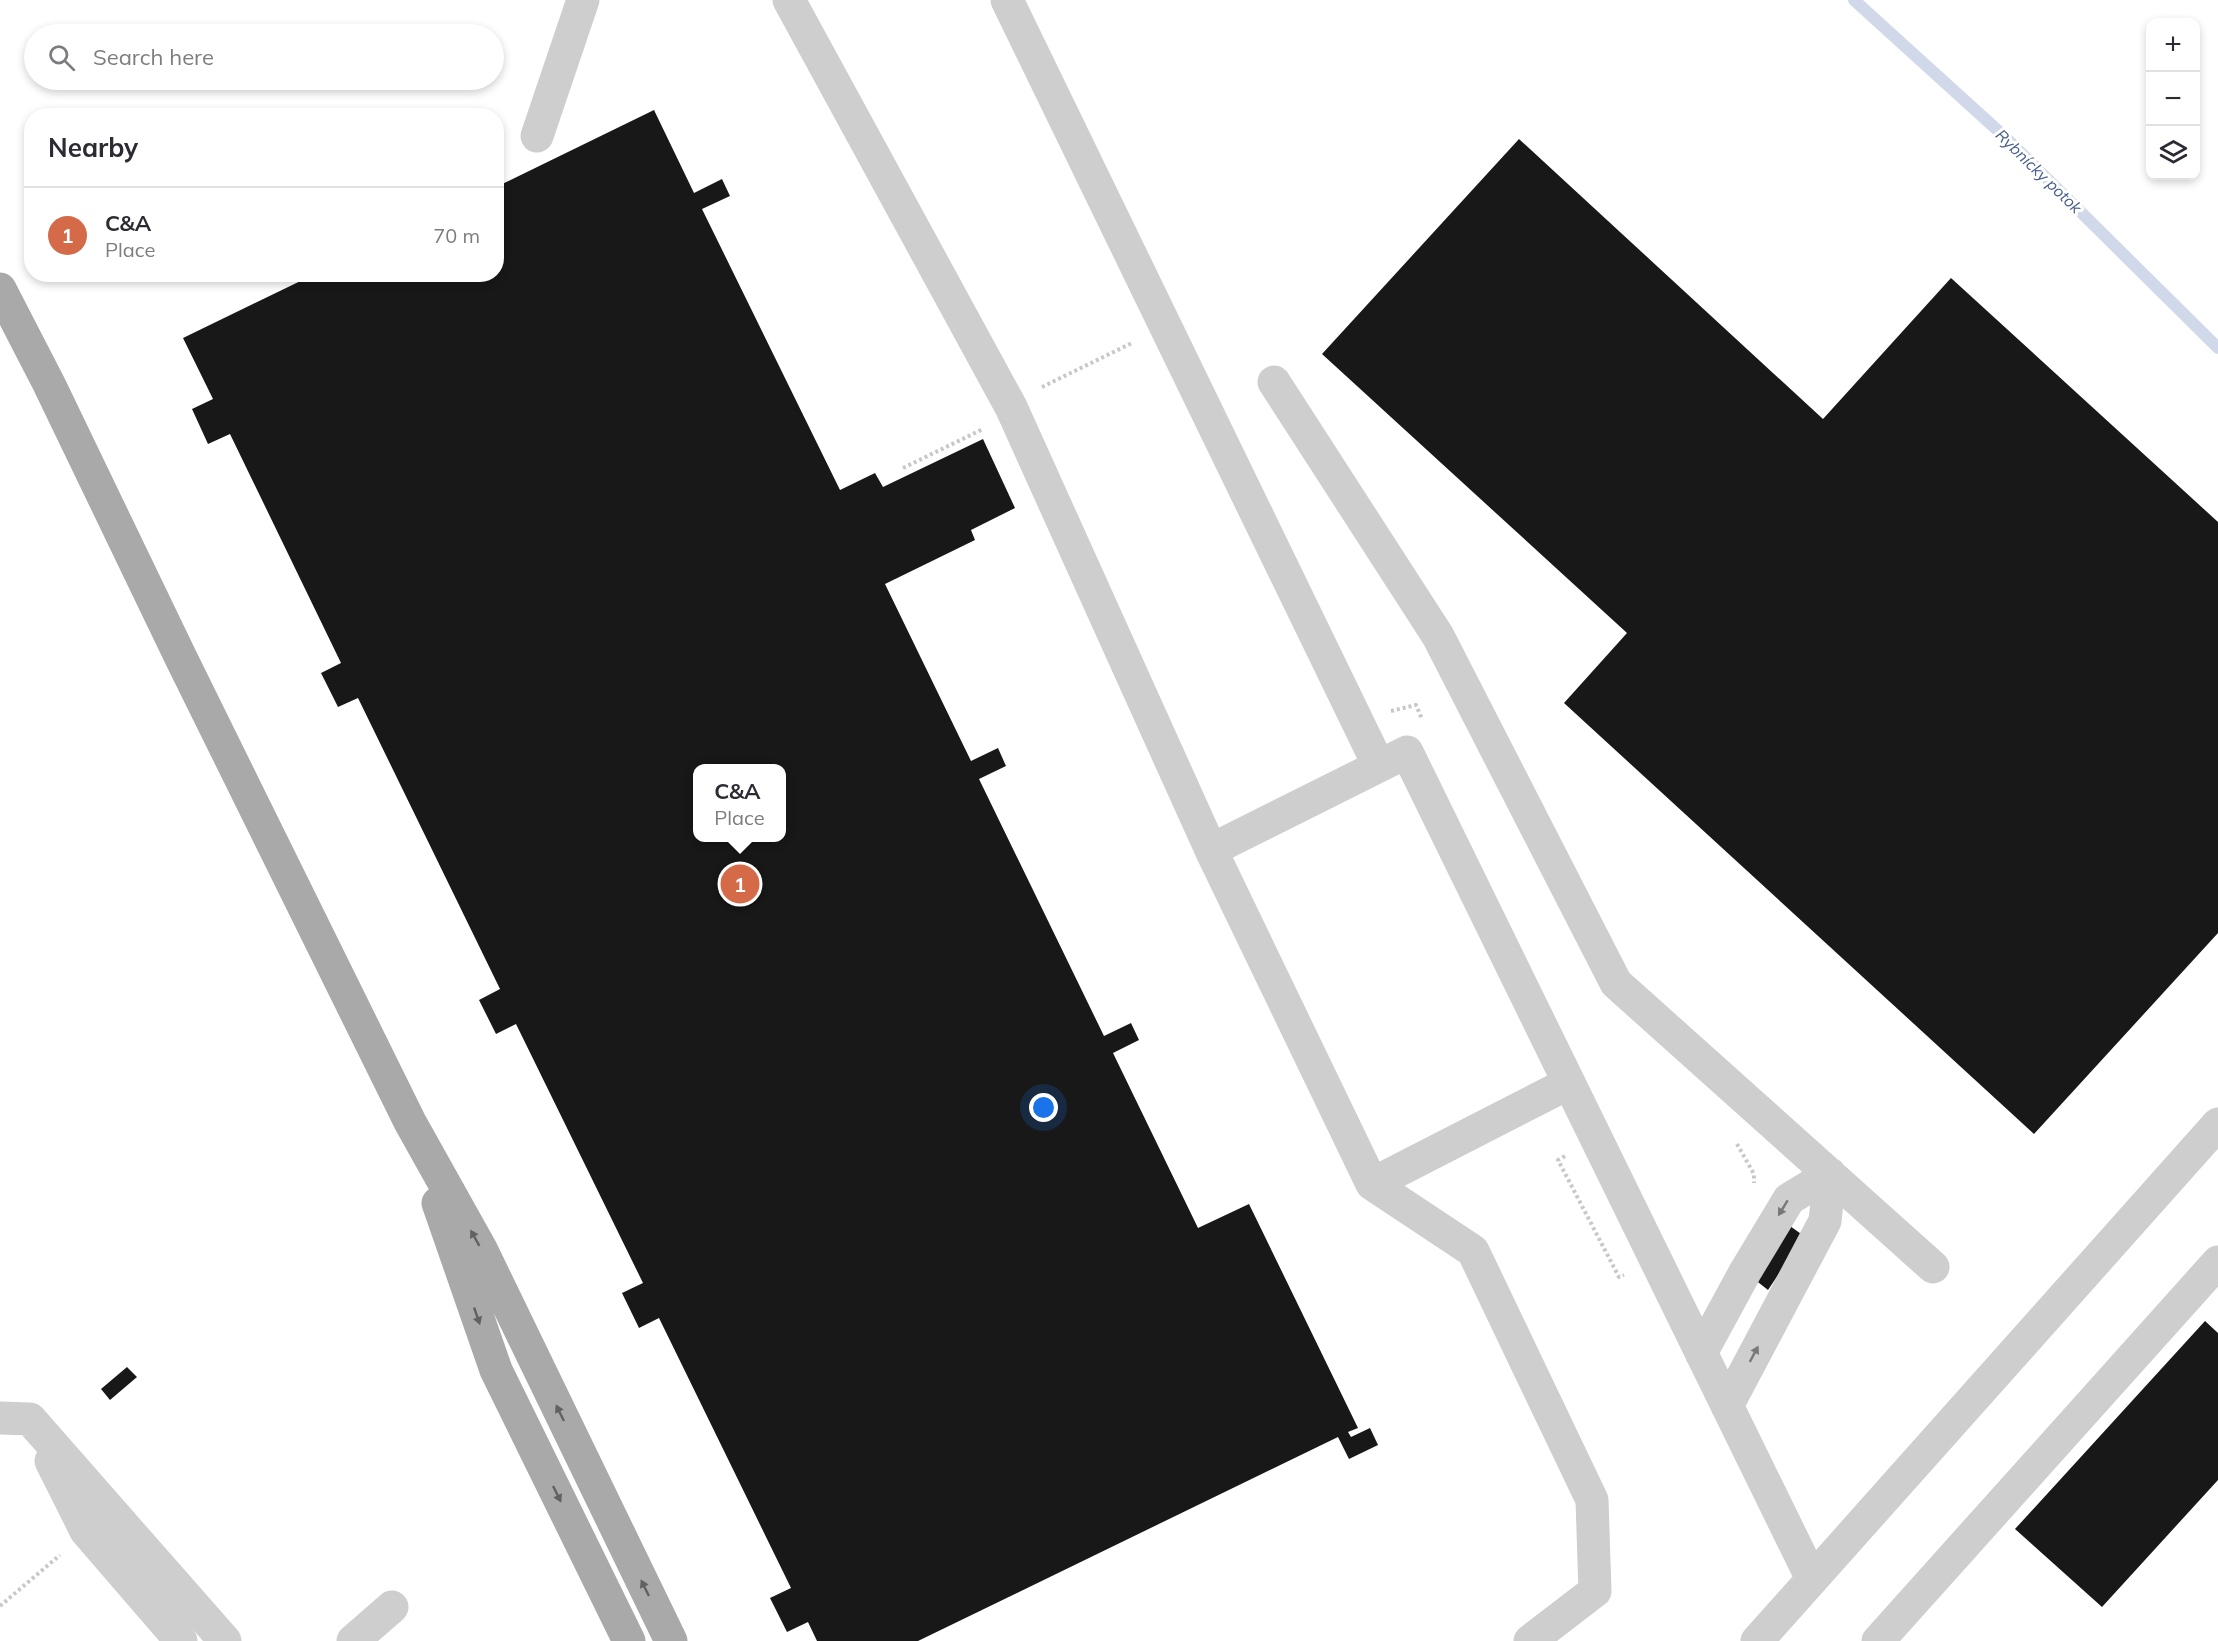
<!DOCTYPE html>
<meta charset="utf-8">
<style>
:root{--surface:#fff;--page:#f7f7f7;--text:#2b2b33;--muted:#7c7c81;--line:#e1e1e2;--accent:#d46a48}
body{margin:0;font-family:Mulish,sans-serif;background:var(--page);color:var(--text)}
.controls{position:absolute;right:18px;top:18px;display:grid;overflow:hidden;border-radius:12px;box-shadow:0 3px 9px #0003}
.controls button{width:54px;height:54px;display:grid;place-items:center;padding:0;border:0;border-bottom:2px solid var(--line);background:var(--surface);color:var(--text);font:30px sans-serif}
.you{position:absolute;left:1044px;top:1108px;width:21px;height:21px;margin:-15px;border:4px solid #fff;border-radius:50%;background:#1a73e8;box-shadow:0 0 0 9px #1a73e833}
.badge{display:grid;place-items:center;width:39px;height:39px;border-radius:50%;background:var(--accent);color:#fff;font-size:20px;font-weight:700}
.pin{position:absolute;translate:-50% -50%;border:3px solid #fff;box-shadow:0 2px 6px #0006}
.popup{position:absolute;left:693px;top:764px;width:93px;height:78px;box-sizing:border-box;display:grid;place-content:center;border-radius:12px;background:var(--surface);filter:drop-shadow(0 2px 4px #0005);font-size:20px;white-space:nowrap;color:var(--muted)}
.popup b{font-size:22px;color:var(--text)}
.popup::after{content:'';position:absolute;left:50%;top:100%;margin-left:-12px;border:12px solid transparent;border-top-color:var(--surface)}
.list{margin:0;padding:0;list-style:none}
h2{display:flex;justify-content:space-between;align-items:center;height:78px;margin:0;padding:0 24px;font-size:26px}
h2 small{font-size:20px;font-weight:400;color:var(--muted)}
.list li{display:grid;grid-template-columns:39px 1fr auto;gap:18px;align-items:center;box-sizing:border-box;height:96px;padding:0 24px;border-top:2px solid var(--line)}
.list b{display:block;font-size:22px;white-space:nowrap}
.list p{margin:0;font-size:20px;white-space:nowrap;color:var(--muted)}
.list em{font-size:20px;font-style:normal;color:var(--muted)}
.icon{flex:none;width:33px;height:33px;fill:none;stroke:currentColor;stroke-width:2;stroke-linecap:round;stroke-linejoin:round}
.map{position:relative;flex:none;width:2218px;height:1641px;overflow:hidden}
.search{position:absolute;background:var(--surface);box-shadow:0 3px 9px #0003;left:24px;top:24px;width:480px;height:66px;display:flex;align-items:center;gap:15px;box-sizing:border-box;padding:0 21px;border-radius:33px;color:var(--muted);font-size:22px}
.panel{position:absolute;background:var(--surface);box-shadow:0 3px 9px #0003;left:24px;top:108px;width:480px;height:174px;border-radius:24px}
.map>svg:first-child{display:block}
</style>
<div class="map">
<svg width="2218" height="1641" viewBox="0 0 2218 1641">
<rect width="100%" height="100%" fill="#fff"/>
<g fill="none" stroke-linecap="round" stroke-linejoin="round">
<!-- stream -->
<path stroke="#d0d8ea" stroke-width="12" d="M1854,0L2005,137L2218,348"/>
</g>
<!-- building -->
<path fill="#181818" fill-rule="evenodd" d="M654,110L694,193L722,179L730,196L702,209L840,490L875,473L883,487L983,439L1015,508L971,530L975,540L885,584L971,761L998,748L1006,766L979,779L1104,1036L1131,1023L1139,1040L1113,1053L1198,1228L1249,1204L1358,1428L1348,1432L1351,1437L1370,1428L1378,1445L1349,1459L1338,1437L918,1641H817L808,1622L787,1632L770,1598L791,1588L659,1318L639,1328L622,1293L643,1283L516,1024L496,1034L479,1000L500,989L358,698L338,707L321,673L341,663L230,434L208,444L192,409L213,399L183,338L315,274H496V187ZM698,768H782V838H698Z
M1519,139L1823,419L1951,278L2218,522V933L2034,1134L1564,703L1627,633L1322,354Z
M1790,1226L1804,1236L1768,1290L1754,1279Z
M2205,1321L2218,1333V1480L2102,1607L2015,1529Z
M127,1367L137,1377L110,1400L101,1389Z"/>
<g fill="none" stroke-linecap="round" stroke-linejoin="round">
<!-- path -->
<path stroke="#c8c8c8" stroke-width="4" stroke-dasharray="3 3" stroke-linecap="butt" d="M1042,387L1132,343
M903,468L983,429
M1391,711L1416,705L1422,719
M1737,1144L1754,1174V1183
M1565,1156L1558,1160L1619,1277L1624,1275
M0,1606L60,1555"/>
<!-- minor -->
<path stroke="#cecece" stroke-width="33" d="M789,0L1011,407L1211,850L1407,752L1812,1579
M1007,0L1379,766
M537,136L583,0
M1274,382L1438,636L1616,983L1933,1267
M1211,850L1372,1184L1473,1251L1592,1500L1595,1591L1530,1641
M1372,1184L1569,1083
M1701,1353L1745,1272L1789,1199L1830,1174
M1727,1406L1825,1221L1830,1174
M0,1418L30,1419L225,1641
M51,1461L86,1531L181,1641
M353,1641L392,1607
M1757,1641L2218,1124
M1878,1641L2218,1262"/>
<!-- major -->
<path stroke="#a9a9a9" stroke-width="33" d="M0,289L49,384L181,658L410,1122L481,1249L671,1641
M438,1203L496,1370L629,1641"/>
</g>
<!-- one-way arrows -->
<defs><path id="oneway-solid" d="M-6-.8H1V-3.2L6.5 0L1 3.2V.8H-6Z" transform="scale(1.5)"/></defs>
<g fill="#787878">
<use href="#oneway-solid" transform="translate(1783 1208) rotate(121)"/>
<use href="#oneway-solid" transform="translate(1754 1354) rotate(-62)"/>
</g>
<g fill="#616161">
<use href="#oneway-solid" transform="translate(475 1238) rotate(-119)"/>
<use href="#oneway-solid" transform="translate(477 1316) rotate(71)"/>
<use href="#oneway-solid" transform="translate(560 1413) rotate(-116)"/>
<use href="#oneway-solid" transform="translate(557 1494) rotate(64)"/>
<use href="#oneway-solid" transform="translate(645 1588) rotate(-116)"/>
</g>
<g text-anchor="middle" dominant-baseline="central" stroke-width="6" stroke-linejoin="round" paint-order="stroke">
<!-- water labels -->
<g font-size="16" font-style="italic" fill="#475c8c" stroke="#fff">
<text transform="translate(2039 171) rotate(44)">Rybnícky potok</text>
</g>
</g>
</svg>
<div class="controls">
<button>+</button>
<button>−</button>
<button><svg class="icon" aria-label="layers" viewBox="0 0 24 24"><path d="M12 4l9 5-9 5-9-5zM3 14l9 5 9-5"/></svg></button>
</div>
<div class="you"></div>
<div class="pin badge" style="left:740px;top:884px">1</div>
<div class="popup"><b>C&amp;A</b>Place</div>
<div class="search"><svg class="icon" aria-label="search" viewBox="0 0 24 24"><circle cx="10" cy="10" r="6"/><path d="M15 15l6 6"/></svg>Search here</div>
<section class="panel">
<h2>Nearby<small></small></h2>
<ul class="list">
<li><span class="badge">1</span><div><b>C&amp;A</b><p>Place</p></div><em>70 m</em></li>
</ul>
</section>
</div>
